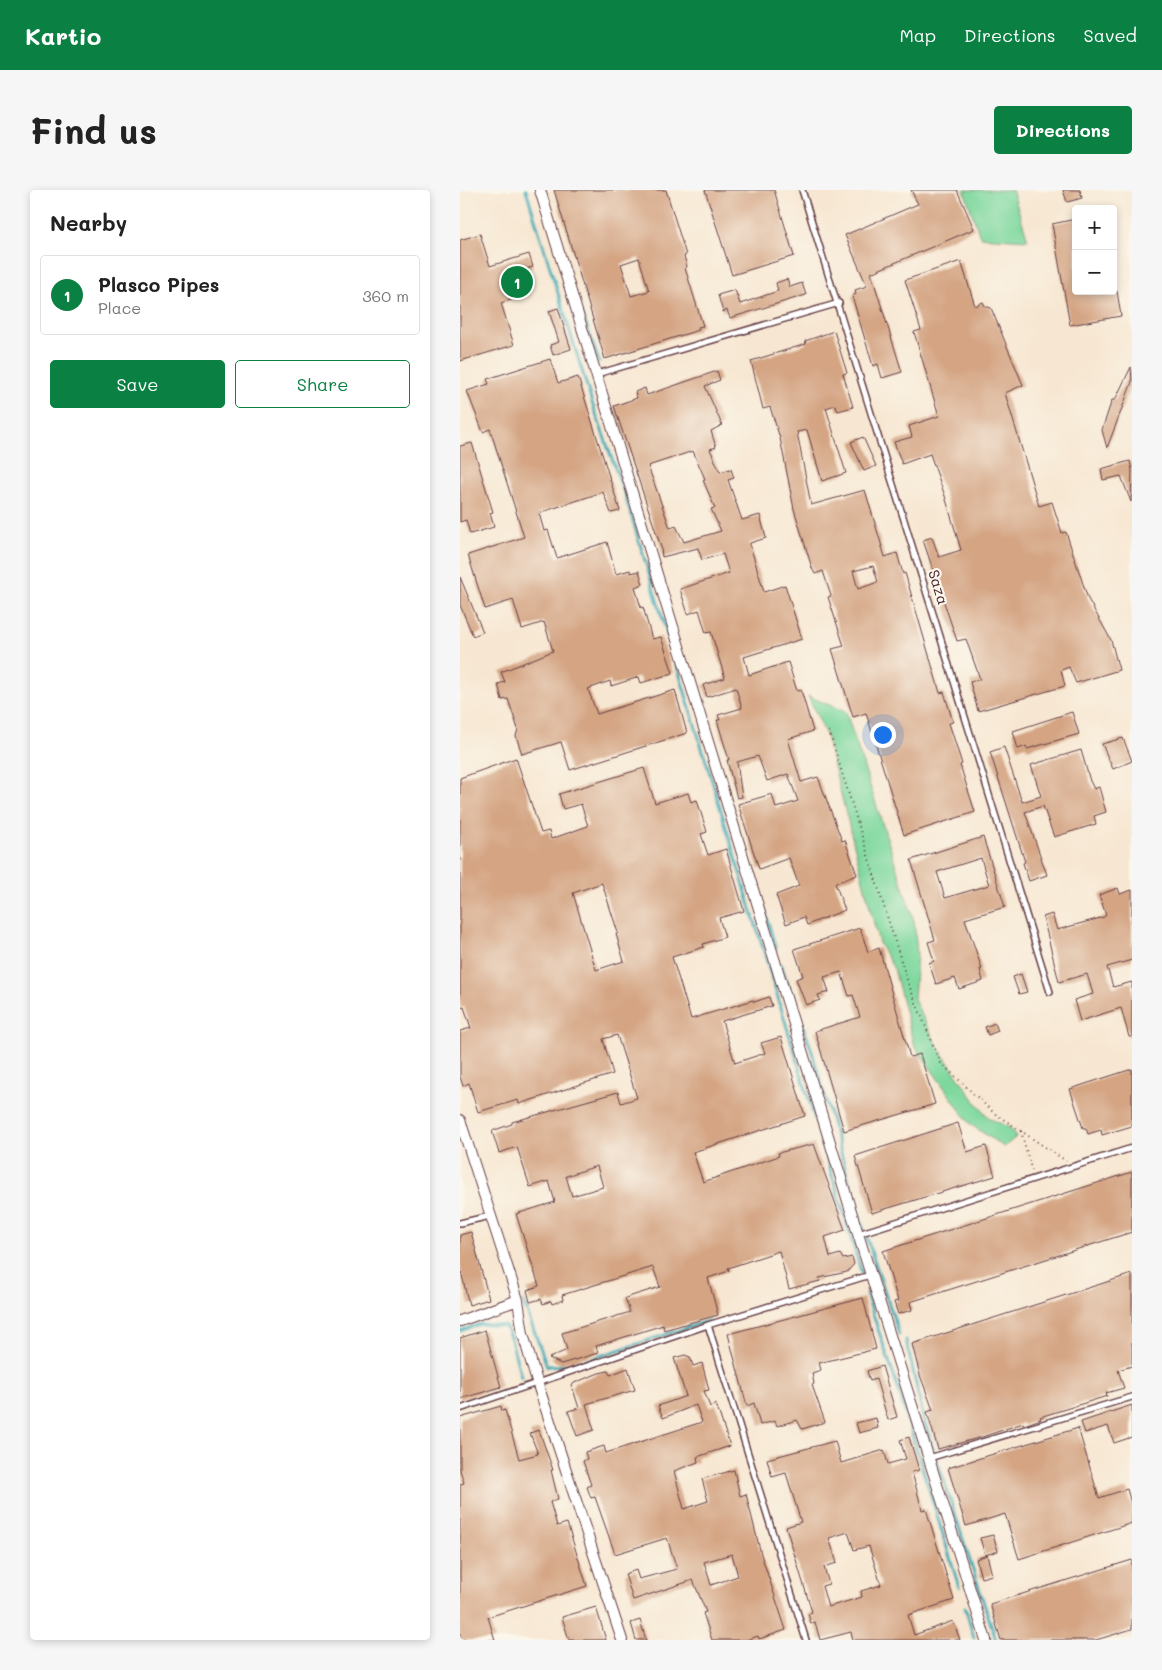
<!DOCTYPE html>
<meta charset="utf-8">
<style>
:root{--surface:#fff;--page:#f6f6f6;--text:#222;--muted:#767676;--line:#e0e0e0;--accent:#0b8043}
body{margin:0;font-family:Mali,sans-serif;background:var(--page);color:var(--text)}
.controls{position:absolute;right:15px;top:15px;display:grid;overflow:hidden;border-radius:5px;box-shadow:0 2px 8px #0003}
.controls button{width:45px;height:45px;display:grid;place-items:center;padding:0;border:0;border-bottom:1px solid var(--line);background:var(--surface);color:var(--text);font:25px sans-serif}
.you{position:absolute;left:422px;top:544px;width:18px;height:18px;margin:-12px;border:4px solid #fff;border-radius:50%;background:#1a73e8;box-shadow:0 0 0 8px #1a73e833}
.badge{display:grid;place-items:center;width:32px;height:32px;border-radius:50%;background:var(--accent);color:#fff;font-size:16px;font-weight:700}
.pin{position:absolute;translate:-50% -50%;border:2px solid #fff;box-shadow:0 1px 5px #0006}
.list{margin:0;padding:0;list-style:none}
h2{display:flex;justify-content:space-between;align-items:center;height:65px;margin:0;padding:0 20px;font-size:21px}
h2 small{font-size:16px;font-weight:400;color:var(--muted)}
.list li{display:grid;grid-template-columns:32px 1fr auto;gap:15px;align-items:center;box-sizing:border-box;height:80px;margin:0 10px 10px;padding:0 10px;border:1px solid var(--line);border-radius:5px}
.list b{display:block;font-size:19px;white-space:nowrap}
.list p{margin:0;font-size:16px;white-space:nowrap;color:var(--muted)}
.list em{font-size:16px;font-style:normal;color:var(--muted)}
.actions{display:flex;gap:10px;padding:15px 20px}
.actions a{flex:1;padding:11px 0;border:1px solid var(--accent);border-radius:5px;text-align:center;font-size:18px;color:var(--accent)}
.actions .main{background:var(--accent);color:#fff}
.map{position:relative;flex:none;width:672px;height:1450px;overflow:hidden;border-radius:5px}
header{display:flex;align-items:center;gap:30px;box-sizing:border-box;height:70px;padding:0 25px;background:var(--accent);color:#fff}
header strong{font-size:24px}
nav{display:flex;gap:28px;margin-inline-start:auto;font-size:18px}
.intro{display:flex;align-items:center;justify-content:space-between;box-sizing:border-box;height:120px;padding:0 30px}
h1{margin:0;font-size:35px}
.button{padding:12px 22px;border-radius:5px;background:var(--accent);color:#fff;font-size:18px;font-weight:700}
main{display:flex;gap:30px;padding:0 30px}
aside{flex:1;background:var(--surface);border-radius:5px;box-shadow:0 2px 8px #0003}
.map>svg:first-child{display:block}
</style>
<header>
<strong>Kartio</strong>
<nav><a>Map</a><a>Directions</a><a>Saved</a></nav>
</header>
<div class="intro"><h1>Find us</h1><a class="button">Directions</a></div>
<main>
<aside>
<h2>Nearby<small></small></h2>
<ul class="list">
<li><span class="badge">1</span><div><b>Plasco Pipes</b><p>Place</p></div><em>360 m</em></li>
</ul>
<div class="actions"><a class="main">Save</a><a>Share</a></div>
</aside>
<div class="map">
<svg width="672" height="1450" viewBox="0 0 672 1450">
<rect width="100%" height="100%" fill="#fbf7ec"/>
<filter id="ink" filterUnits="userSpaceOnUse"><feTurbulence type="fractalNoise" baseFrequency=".02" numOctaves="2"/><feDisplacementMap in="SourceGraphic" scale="10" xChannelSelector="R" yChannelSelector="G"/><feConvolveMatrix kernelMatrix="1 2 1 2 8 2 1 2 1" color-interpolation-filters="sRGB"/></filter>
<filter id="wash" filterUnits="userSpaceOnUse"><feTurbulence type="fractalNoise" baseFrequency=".0096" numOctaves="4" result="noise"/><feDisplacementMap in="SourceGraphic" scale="20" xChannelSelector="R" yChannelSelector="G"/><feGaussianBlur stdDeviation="1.12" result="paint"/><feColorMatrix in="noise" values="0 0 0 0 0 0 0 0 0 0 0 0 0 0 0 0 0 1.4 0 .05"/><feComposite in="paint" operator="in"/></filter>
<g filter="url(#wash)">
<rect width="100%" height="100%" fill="#f7e7d2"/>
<!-- green -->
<path fill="#7ed89e" stroke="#647c64" d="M504,0H552L568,50L520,47Z
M348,506L386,522L454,731L457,763L454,810L479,859L517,914L529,928L550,938L556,947L544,957L510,934L454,855L434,779L419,753L366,545Z"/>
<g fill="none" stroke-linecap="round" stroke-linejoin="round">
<!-- stream -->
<path stroke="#3aaab8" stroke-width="3" d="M66,0L132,213L165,305L402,1084
M123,125L139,172
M158,234L165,262
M299,701L316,759
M321,775L351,858L397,1019L439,1144
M406,1104L435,1189L499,1397
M63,1111L87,1176L112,1175L248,1131
M0,1141L20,1134L45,1136L51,1149L61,1187
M446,1150L464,1230L536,1450
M505,1417L514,1448"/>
</g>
<g id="blocks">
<!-- building -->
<path fill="#d4a483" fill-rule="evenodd" d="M94,0H206L226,65L224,66L227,77L225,78L243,136L238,137L239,140L145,169ZM179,68L189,101L171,106L161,74Z
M245,0H314L334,66L272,85Z
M451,0H497L514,39L411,83L442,182L422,188L418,174L413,176L392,106L396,104L395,100L407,96L385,45L458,14Z
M603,0H620L622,8L607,12Z
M616,29V101H657L661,126L610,135L592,34Z
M20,44L30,76L69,64L73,77L62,80L69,104L41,113L54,155L0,171V50Z
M501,71L515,116L523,112L525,116L531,118L563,195L545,203L579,316L592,312L602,343L606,342L628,409L651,450L659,480L616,493L609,477L601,480L605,496L518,521L510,492L520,489L506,449L497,451L463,350L472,347L479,367L501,360L485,306L470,264L442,274L434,252L452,247L449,236L479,226L454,142L461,140L445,90Z
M327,89L330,97L342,93L346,105L270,128L267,120L263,122L258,105L275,100L280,114L318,101L316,93Z
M98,118L111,159L93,165L90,155L99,152L89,121Z
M374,141L387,183L383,184L393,217L378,221L375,215L366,218L386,283L362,291L347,240L337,242L351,315L405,300L425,367L437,363L443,384L445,383L480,503L484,502L493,532L489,533L502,574L500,575L515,622L444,645L406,523L393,527L372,459L384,456L368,407L371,406L363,381L355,384L352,378L334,319L320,248L310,217L303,219L291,171L346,154L345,151ZM413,376L418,392L398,399L393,381Z
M90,169L98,193L118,187L160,321L151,323L143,302L79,323L84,341L88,340L97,368L147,352L156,384L170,380L171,383L179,381L183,394L175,397L181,418L183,417L192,449L201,447L213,483L181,493L179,487L151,496L150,491L128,499L137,524L215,500L227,543L110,580L101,552L62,564L56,546L58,539L48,509L42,510L38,494L45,492L41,482L93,461L84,432L62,439L53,410L25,419L8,365L64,347L30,239L23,242L7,201L29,194L27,189Z
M671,177L672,192L647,258L642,240L652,210H655Z
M257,181L260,190L245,196L262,235L251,241L256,257L250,259L260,282L271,279L274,288L268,290L282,330L300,325L306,348L290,353V355L304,402L325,395L342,449L284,467L289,485L328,472L337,501L341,500L353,541L328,549L341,592L358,587L382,651L385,650L397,685L375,693L385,720L347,735L344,727L326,734L316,705L339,696L329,668L299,679L278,614L312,604L316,618L338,611L328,584L307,591L298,566L277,572L282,607L277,608L267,570H269L257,530H260L258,525L282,518L276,498L247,507L243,495L265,488L251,442L246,443L239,420L228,424L220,399L269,383L263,364L242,370L238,358L202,367L201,357L154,216L177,208L175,202L185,198L187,205ZM233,261L245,289L243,290L255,318L251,319L261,341L224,352L216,336L210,338L188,276Z
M403,247L416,276L404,281L391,252Z
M12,253L33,322L30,323L34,337L10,344L6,330L0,332V256Z
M670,271L672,280L671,312L661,286L643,290L641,279Z
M0,387L23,442L13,446L0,415Z
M612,522L619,544L567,559L566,556L558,559L553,541Z
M663,548L672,571L653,579L642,554Z
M544,557L562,612L581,606L571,575L621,560L630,591L634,599L639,597L646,622L634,626L636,634L594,647L583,616L565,622L587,685L569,691L563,673L565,672L530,562Z
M56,568L81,643L89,641L91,649L128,636L121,614L103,619L99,604L184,578L195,613L228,603L231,612L237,610L247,642L241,644L248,665L266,659L284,721L259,728L265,747L243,754L244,757L212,767L231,829L293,810L294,812L309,807L312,816L262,831L275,873L305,863L301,853L321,847L345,926L233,962L243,992L319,966L318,963L354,954L385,1040L365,1047L370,1067L380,1064L383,1069L392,1067L394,1074L387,1082L359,1088L360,1091L329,1099L319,1061L268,1078L269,1081L248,1088L258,1125L204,1140L203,1135L136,1156L138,1163L101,1174L89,1168L107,1160L102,1143L170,1122L165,1108L200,1097L193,1077L102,1105L103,1110L92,1114L91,1111L83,1114L81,1109L70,1112L67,1100L79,1096L56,1024L95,1012L89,991L70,997L57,957L39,963L32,941L52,934V932L158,902L161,913L177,908L157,845L143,849L153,884L59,914L58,910L18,922L9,893L3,896L0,887V841L11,838L4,817L0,818V588ZM142,693L158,743L156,744L164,771L136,780L113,703ZM137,976L143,997L112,1006L106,986Z
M523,647L545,717L505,729L522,779H520L523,791L499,799L495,788L476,794L469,773L474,771L468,752L475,750L451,670ZM521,668L529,695L485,708L477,682Z
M658,698L660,704L672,700V770L647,777L653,797L672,792V847H669L661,818L620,831L614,810L633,804L627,784L599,792L583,727L592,724L597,740L644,727L646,725L639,705Z
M400,738L408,762L419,758L450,867L460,864L475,914L384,941L355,841L400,827L393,805L389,806L381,782L364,787L369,802L358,805L360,810L346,815L336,789L343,786L334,759Z
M561,784L567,802L559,804L553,787Z
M535,833L538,841L528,845L525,837Z
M672,879V936L642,945L641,940L628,944L626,938H623L610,899Z
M498,933L507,962L526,956L535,986L412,1023L395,966Z
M672,982V1042L450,1112L452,1120L438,1124L434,1112L438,1111L423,1061Z
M11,1042L29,1109L9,1115L0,1077V1045Z
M672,1084V1176L658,1180L664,1198L646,1203L647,1206L580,1227L581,1229L564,1235L563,1233L522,1247L478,1259L467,1222L473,1220L460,1185L452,1154Z
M403,1108L416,1159L359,1173L361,1180L352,1183L354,1194L352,1195L365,1232L342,1239L337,1230L317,1236L315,1231L300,1235L294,1213L287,1216L268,1144Z
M25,1140L41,1197L0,1209V1148Z
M225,1165L230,1167L233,1176L242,1173L249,1200L244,1201L250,1217L256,1214L270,1256L237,1267L238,1272L214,1281L224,1319L248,1311L242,1289L274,1280L280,1306L286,1304L301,1364L326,1440L299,1449L298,1446L286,1450H252L243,1423L246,1422L233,1390L173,1410L165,1384L176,1380L179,1389L217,1379L207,1348L155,1364L135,1307L131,1308L127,1297L131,1295L123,1271L127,1269L125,1262L144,1256L146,1263L242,1232L236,1215L203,1228L198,1216L226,1206L214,1168ZM272,1364L278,1386L251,1395L244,1372Z
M422,1176L437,1227L428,1230L416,1189L410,1191L407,1181Z
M168,1178L175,1200L126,1214L134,1240L117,1246L108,1221L119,1218L112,1196L114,1193L139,1183L148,1181L150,1185Z
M672,1215V1247L654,1253L648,1236L625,1243L621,1232Z
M41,1216L42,1221L45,1220L59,1269L78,1264L70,1243L79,1240L93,1280H91L98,1309L90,1312L97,1336L107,1333L127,1396L28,1427L35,1450H0V1294L4,1293L0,1280V1228Z
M416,1228L418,1238L399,1243L396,1233Z
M618,1238L639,1308L667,1299L672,1317V1333L559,1369L545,1324L506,1336L488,1278Z
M449,1247L459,1280L452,1282L462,1320L466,1319L494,1410L448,1425L454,1445L493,1431L500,1450H393L391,1442L360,1450L355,1432L351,1434L348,1424L352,1422L326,1337L341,1332L326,1283L312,1287L307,1269L375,1251L381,1273L424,1260L428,1274L446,1269L440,1250ZM388,1342L394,1360L409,1356L421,1395L401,1401L402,1407L368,1417L362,1396L369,1394L364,1377L377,1373L369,1348Z
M533,1345L538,1361L525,1365L520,1348Z
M527,1365L532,1385L521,1388L516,1369Z
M672,1370V1439L636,1450H541L530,1414Z
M136,1417L146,1450H109L102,1427Z
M180,1430L186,1450H176L171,1433Z"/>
</g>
</g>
<g filter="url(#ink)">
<use href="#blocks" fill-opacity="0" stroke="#643d44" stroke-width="1"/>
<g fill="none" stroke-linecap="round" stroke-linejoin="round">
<defs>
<path id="lane" d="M342,0L590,802
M137,184L379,113
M0,1033L30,1026
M398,1044L672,958
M248,1135L346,1450
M0,1219L248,1135L410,1085
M469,1268L672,1207"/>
<path id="street" d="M80,0L398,1044L526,1450
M0,930L58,1110L63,1144L77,1192L162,1450
M0,1131L58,1110"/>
</defs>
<!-- lane casing -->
<use href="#lane" stroke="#643d44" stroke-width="8"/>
<!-- street casing -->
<use href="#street" stroke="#643d44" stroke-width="12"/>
<!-- path -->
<path stroke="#643d44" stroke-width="2" stroke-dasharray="1 4" stroke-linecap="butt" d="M369,541L448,793L480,872L534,923L606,971
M561,941L572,982"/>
<!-- lane -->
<use href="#lane" stroke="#fff" stroke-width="5"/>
<!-- street -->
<use href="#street" stroke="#fff" stroke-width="10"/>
</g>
</g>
<g text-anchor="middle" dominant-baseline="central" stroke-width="4.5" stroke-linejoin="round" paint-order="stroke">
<!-- street labels -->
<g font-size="15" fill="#4a1f2b" stroke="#fbf7ec">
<text transform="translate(479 397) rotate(73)">Saza</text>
</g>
</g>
</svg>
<div class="controls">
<button>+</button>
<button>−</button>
</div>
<div class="you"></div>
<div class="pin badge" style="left:57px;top:92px">1</div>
</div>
</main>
